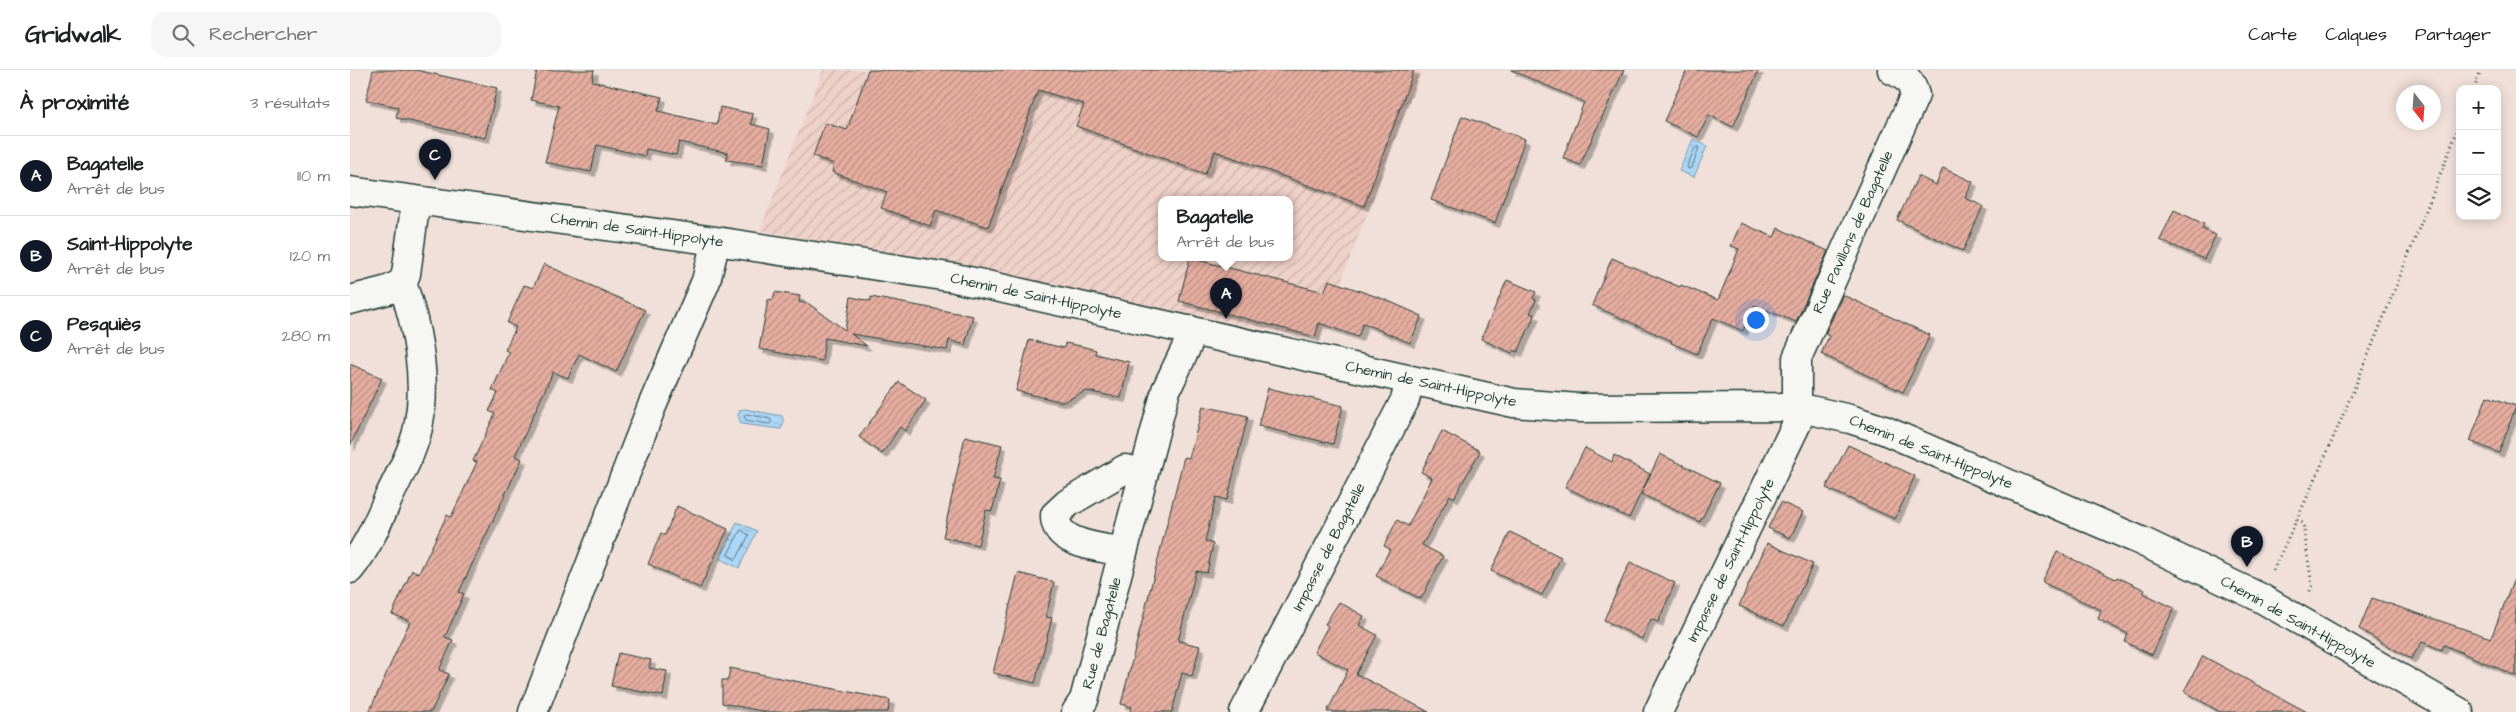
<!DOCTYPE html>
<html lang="fr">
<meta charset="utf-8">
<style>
:root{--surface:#fff;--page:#f6f6f6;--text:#202124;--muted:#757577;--line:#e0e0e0;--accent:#111827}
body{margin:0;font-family:"Architects Daughter",sans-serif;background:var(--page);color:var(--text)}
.controls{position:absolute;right:15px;top:15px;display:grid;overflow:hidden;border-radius:10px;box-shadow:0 2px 12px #0003}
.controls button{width:45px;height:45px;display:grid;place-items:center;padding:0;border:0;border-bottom:1px solid var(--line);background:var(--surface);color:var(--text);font:25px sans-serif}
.compass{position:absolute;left:2046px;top:15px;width:45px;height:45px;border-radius:50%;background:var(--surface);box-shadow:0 2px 12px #0003;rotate:163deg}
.you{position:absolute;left:1405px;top:249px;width:18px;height:18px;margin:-12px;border:4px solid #fff;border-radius:50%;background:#1a73e8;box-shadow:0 0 0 8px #1a73e833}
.badge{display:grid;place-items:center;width:32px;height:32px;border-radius:50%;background:var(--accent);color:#fff;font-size:16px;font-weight:700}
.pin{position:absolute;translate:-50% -41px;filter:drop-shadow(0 1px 2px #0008)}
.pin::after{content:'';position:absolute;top:26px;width:18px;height:15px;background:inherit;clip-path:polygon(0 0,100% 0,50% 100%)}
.popup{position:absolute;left:808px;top:126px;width:135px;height:65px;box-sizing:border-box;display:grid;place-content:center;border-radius:10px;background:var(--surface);filter:drop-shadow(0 1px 4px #0005);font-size:16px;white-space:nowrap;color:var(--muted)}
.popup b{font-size:19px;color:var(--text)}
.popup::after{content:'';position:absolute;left:50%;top:100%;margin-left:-10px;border:10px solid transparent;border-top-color:var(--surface)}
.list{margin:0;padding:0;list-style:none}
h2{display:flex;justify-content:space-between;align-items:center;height:65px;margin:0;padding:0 20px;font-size:21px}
h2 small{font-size:16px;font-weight:400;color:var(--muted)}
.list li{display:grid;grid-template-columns:32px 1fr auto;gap:15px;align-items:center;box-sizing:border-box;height:80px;padding:0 20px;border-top:1px solid var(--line)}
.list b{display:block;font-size:19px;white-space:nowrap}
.list p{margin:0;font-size:16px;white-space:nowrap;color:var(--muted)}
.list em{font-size:16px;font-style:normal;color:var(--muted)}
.icon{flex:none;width:28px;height:28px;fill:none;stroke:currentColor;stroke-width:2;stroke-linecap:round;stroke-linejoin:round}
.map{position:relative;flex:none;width:2166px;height:642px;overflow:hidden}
header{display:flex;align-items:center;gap:30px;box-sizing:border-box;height:70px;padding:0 25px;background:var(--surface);border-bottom:1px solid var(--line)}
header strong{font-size:24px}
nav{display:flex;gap:28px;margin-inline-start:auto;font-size:18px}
.search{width:350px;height:45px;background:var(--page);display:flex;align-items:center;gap:12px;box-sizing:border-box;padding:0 18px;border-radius:15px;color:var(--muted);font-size:19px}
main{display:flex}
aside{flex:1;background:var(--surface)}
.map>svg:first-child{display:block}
</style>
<header>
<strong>Gridwalk</strong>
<div class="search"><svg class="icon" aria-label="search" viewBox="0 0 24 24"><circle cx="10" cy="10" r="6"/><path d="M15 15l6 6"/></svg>Rechercher</div>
<nav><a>Carte</a><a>Calques</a><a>Partager</a></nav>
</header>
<main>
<aside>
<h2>À proximité<small>3 résultats</small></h2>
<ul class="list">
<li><span class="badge">A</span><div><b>Bagatelle</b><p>Arrêt de bus</p></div><em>110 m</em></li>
<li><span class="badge">B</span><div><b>Saint-Hippolyte</b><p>Arrêt de bus</p></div><em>120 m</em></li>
<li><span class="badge">C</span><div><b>Pesquiès</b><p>Arrêt de bus</p></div><em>280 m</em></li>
</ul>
</aside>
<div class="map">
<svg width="2166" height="642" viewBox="0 0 2166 642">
<defs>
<pattern id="industrial-furrows" width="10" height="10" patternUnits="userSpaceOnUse" patternTransform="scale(1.25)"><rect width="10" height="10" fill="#eed1c8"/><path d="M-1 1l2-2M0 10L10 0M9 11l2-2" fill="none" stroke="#ccb4ac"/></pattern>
<pattern id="water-ripples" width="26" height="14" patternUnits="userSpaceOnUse" patternTransform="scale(1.25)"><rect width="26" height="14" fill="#acd6f7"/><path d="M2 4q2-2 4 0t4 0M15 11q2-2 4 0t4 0" fill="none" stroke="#94b9d4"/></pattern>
<pattern id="building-hatch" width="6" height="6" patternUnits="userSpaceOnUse" patternTransform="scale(1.25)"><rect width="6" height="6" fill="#e6ada0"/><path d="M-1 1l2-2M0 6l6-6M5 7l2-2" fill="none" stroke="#ba8e83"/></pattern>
<filter id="shadow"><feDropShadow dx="4.5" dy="4.5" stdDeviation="0" flood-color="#0004"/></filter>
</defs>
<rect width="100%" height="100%" fill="#f1e0d9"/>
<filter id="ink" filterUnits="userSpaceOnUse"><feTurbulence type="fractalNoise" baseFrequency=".02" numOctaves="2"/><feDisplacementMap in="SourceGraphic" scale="10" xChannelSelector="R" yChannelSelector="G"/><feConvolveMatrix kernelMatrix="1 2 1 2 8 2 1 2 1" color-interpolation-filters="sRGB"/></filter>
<g filter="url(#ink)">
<!-- industrial -->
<path fill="url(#industrial-furrows)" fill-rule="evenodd" d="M473,0H1072L969,269L410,160ZM812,130H940V188H812Z"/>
<!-- water -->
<path fill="url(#water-ripples)" stroke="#7499a9" d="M1343,69L1357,76L1344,107L1329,101Z
M395,339L432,346L434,353L431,359L391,354L388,345L390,340Z
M387,452L407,461L389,498L370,489Z"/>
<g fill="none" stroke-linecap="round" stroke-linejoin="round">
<!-- shore -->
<path stroke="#577a82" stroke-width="1" d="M1349,77L1342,98L1338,99L1337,96L1345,78Z
M397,344L420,349L422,352L419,354L396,350L394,346Z
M391,460L399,465L386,490L378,485Z"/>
</g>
<!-- building -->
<path fill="url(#building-hatch)" stroke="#1f3d34" filter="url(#shadow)" d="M23,0H66L147,18L135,68L46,48L48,37L16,30Z
M187,0H244L242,11L312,27L308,41L367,55L370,37L403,44L401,54L420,59L413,95L376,90L378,83L329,72L326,85L296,79L295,86L247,75L241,102L195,92L209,36L181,30Z
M518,0H1064L1014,136L865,81L855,104L726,56L734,34L688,20L638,157L586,140L580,156L531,138L537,122L482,102L484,94L463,86L475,53L497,60Z
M1161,0H1274L1230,95L1213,88L1234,32Z
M1337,0H1409L1383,57L1359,45L1348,67L1314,51Z
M1112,46L1175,69L1145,153L1081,130Z
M1593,98L1623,112L1615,128L1633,136L1613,181L1547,150L1568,106L1586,115Z
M1824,140L1854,154L1852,159L1866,165L1854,189L1810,170Z
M1391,153L1424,167L1428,158L1478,181L1446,252L1404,235L1393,261L1363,248L1347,284L1321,273L1322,271L1242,235L1262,188L1330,217L1331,215L1368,230L1389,179L1381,176Z
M840,188L974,222L979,210L1036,230L1072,246L1060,273L1013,253L1008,267L969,253L965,267L829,231Z
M194,194L295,240L266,302L229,284L218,308L203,302L165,386L172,389L109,522L114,524L95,567L103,570L89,600L99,604L81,642H19L60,551L42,544L62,500L69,503L97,445L101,447L127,392L123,391L145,344L139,341L148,323L142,320L159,282L155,280L166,257L157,253L174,215L183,218Z
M1157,210L1186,222L1183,228L1186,230L1180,243L1185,245L1168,282L1163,280L1162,283L1131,269Z
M425,222L450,226L449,232L459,234L495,260L501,227L521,231V227L623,246L615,275L599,270L597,280L501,264L517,276L475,268L472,291L409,279L418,230L423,229Z
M1493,225L1580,265L1553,322L1471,284L1479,266L1475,264Z
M679,270L714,278L715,273L731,276L746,280L745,284L779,292L771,328L736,321L713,332L666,321Z
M0,294L32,308L0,376Z
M549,312L576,330L555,361L550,357L532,384L509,367Z
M918,318L993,336L983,374L908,356Z
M2137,326L2166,336L2149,383L2120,371Z
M853,336L898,346L877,430L866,427L855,471L863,474L857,503L846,501L828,571L850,576L842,606L832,603L822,642H780L782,637L771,634L834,387L839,388Z
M1092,361L1130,381L1104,428L1100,425L1072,475L1093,486L1071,529L1026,506L1040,479L1034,476L1047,450L1058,456L1082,408L1071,402Z
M615,366L652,375L643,409L650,410L646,426L642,441L636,440L628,475L593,467Z
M1498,375L1565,406L1545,449L1476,418Z
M1235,378L1262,392L1264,385L1300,404L1279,448L1215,417Z
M1310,384L1370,413L1350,452L1291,424Z
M1431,432L1453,442L1440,468L1418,458Z
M327,436L378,459L350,518L298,494L311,463L315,465Z
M1160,462L1211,487L1192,525L1141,501Z
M1417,473L1463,494L1434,556L1389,536Z
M1707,482L1766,509L1767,507L1795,520L1793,523L1824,538L1802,585L1775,572L1778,564L1748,549L1751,540L1692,512Z
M1280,492L1325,513L1308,552L1301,549L1292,569L1254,550Z
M668,503L704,512L696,547L702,548L685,613L643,603Z
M2164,509L2166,510V606L2094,575L2092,580L2072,572L2061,589L2009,559L2022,528L2141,568Z
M989,532L1014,546L1009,555L1027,565L1006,604L1079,642H977L998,600L964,582L978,556L975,554Z
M268,583L301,590L299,598L317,601L313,626L261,616Z
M1853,586L1957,642H1870L1834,621Z
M380,598L540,630L538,642H416L372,633V610H378Z"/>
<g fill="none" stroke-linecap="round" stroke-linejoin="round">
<defs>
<path id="minor" d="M0,121L366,171L605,208L1164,333L1229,338L1447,337L1500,349L1534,360L1789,470L1909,527L2109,642
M0,230L38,220L52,213
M773,482C751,477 704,475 705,445L718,433L775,399L793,403
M0,499C17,478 27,454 38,429C49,405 65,379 69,352C77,308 67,254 52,213L56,204L66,130
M183,642L302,336L356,211L366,171
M726,642L734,630L816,320L837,276L841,260
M894,642L1055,330L1060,311
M1308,642L1447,353V288L1565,25C1561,10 1555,6 1542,0"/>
</defs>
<!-- minor casing -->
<use href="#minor" stroke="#1f3d34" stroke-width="31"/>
<!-- path -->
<path stroke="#1f3d34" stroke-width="3" stroke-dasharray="1 4" stroke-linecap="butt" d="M2124,19L2131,0
M1947,450L1953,453L1962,516L1959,523
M1923,500C1993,355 2051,204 2110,54"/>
<!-- minor -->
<use href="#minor" stroke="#f6f6f2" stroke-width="28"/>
</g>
</g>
<g text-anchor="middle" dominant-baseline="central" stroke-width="4" stroke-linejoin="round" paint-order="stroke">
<!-- street labels -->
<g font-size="15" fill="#1f3d34" stroke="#f6f6f2">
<text transform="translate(287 160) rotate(8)">Chemin de Saint-Hippolyte</text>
<text transform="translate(1503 162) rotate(-66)">Rue Pavillons de Bagatelle</text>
<text transform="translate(686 226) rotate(12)">Chemin de Saint-Hippolyte</text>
<text transform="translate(1081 314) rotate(12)">Chemin de Saint-Hippolyte</text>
<text transform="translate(1581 382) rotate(22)">Chemin de Saint-Hippolyte</text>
<text transform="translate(979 477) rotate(-63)">Impasse de Bagatelle</text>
<text transform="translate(1381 490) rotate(-64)">Impasse de Saint-Hippolyte</text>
<text transform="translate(1948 552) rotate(29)">Chemin de Saint-Hippolyte</text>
<text transform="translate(752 563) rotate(-75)">Rue de Bagatelle</text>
</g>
</g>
</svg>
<div class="controls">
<button>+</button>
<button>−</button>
<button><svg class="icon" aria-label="layers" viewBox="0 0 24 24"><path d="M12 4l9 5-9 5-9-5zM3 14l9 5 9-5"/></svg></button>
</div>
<svg class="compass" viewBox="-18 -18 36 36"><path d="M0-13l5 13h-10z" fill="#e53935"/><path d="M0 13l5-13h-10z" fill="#757577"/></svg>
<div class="you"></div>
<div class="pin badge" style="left:876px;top:249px">A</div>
<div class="popup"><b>Bagatelle</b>Arrêt de bus</div>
<div class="pin badge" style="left:1897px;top:497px">B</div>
<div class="pin badge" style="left:85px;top:110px">C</div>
</div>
</main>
